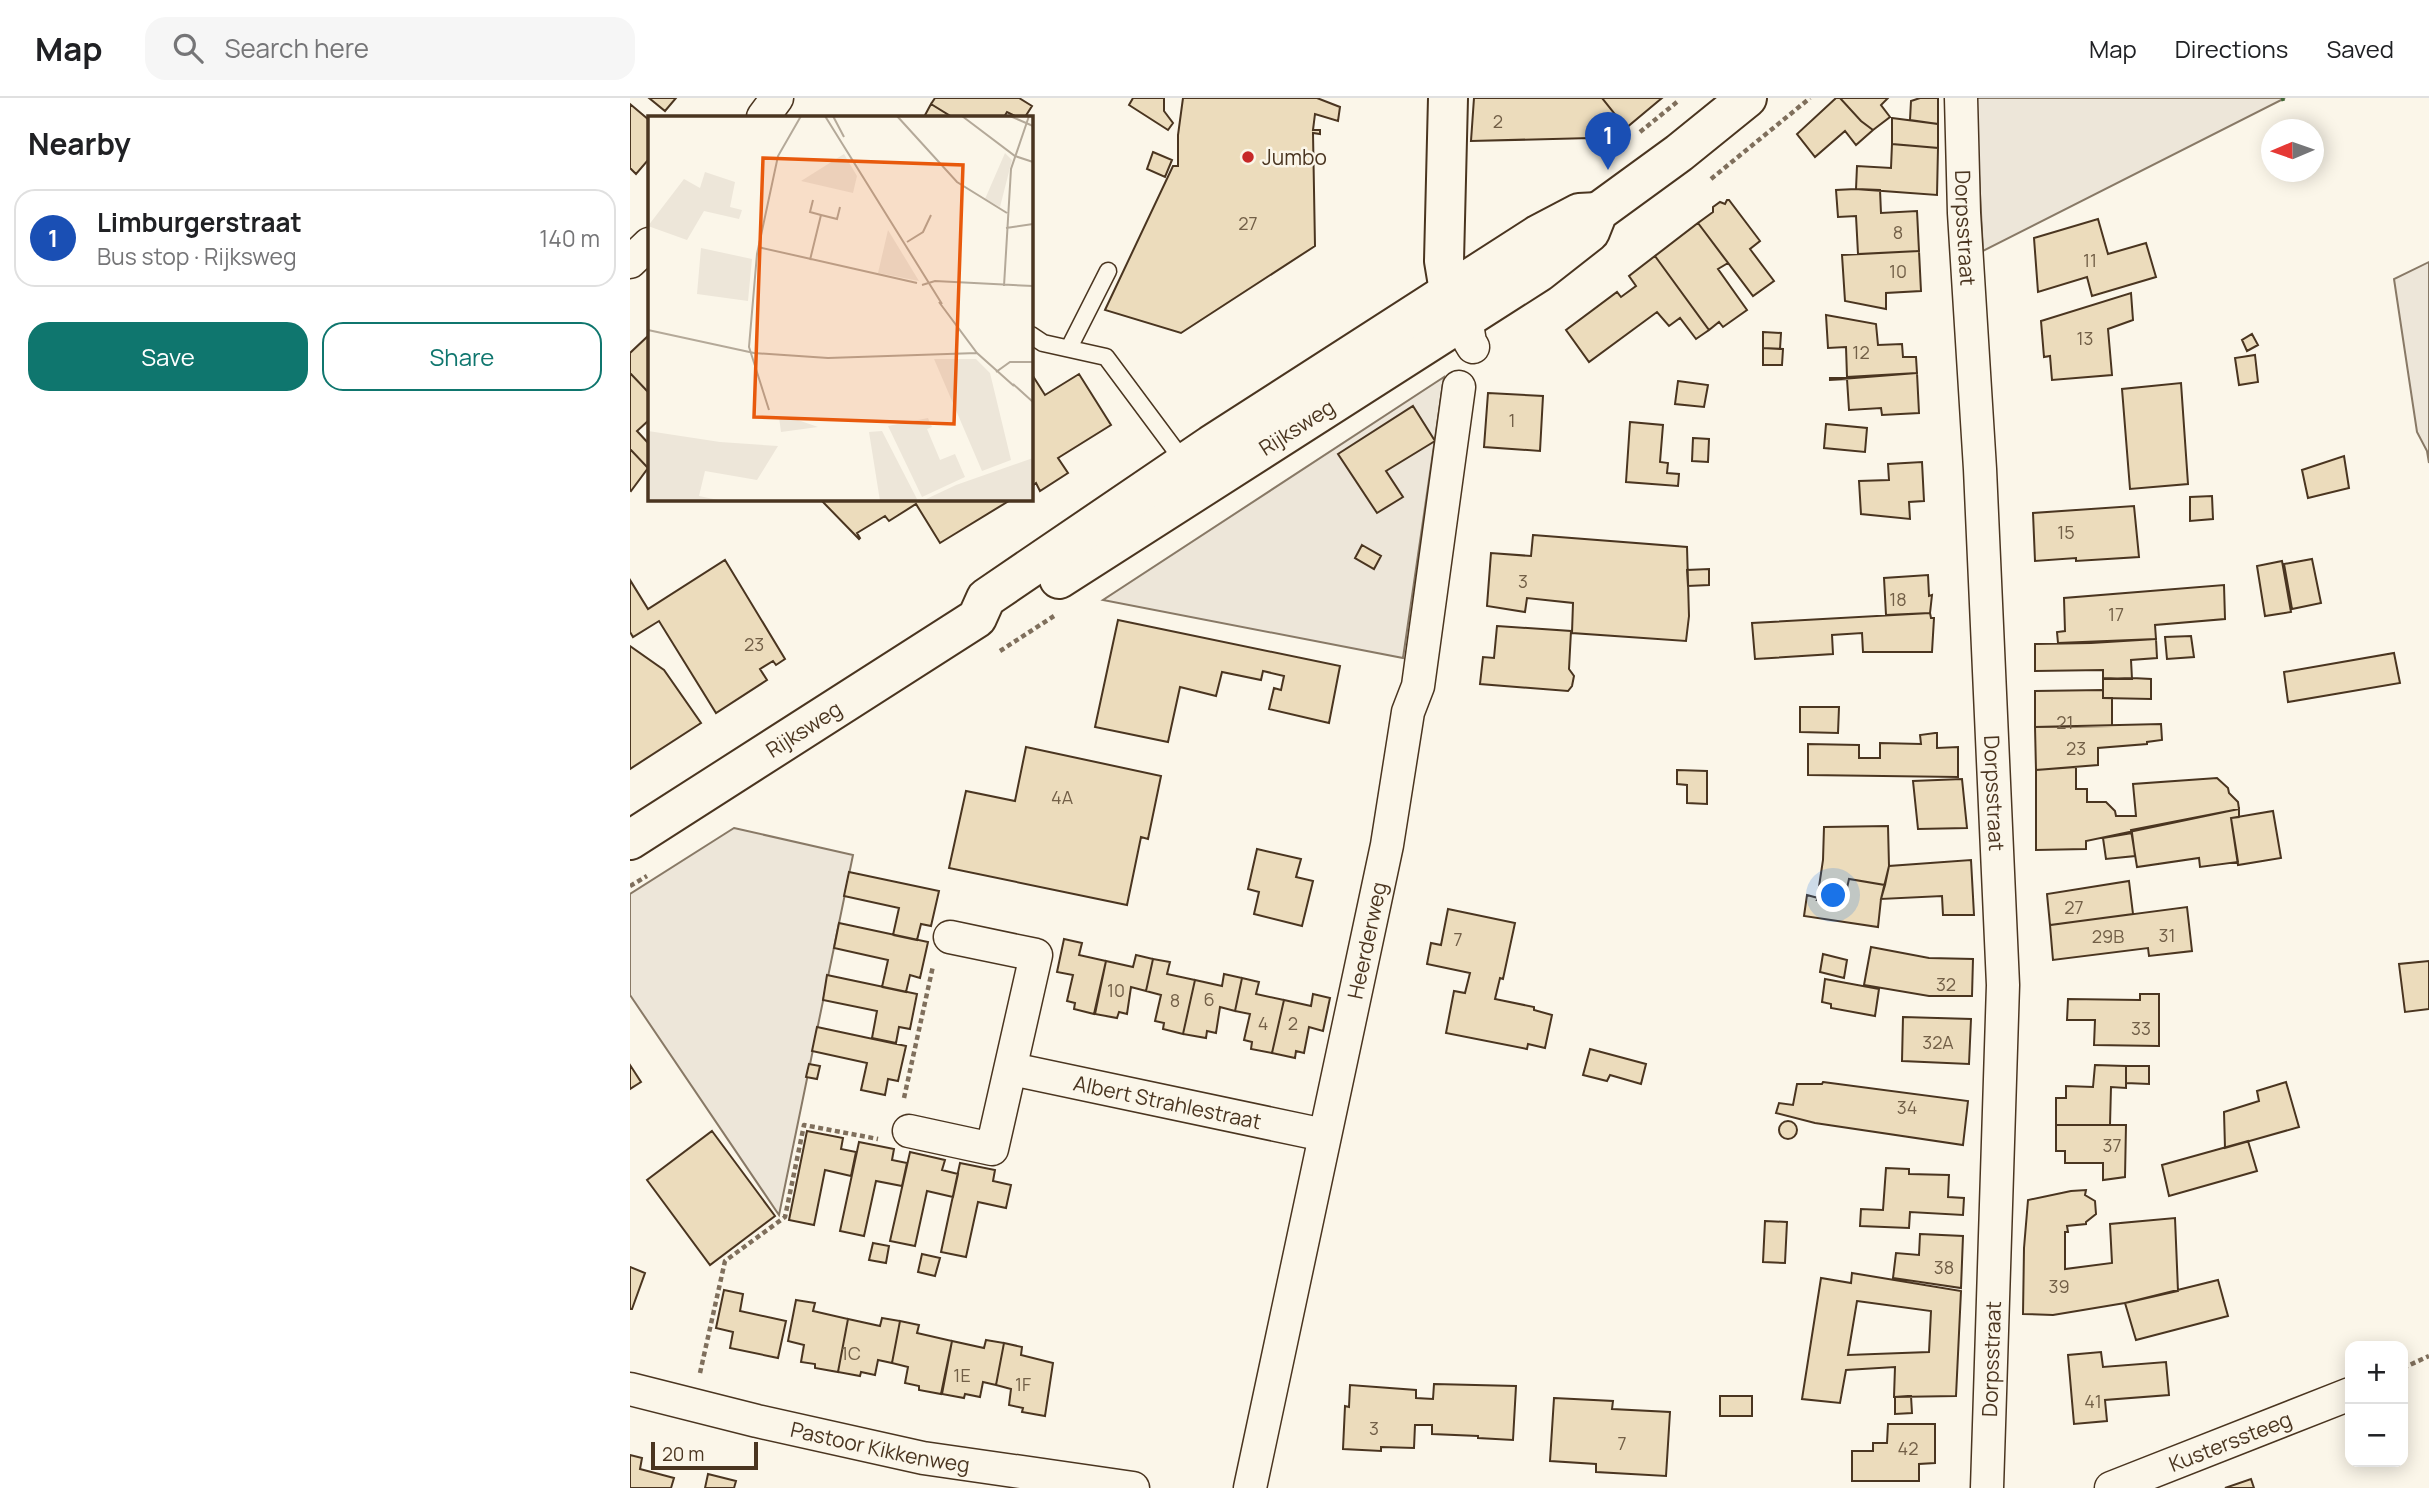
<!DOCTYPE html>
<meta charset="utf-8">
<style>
:root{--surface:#fff;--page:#f6f6f6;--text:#202124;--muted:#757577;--line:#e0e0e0;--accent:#0f766e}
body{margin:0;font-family:Manrope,sans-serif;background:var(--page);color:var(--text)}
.controls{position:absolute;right:21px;bottom:21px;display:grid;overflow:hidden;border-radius:14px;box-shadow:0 4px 18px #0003}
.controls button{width:63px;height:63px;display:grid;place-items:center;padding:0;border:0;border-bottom:2px solid var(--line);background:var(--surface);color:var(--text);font:35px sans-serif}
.compass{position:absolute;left:1631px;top:21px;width:63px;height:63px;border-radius:50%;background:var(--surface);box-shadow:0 4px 18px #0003;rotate:268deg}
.scale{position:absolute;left:21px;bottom:18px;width:107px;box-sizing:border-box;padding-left:7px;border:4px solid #4a3520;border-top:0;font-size:19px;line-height:24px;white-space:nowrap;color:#4a3520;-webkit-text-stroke:5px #fbf6e9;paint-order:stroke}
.you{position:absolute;left:1204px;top:798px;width:24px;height:24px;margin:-18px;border:5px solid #fff;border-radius:50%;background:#1a73e8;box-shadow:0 0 0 10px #1a73e833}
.badge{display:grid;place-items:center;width:46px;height:46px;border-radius:50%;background:var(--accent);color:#fff;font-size:23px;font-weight:700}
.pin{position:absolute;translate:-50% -58px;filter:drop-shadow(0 2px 4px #0008)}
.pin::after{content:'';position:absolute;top:37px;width:24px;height:21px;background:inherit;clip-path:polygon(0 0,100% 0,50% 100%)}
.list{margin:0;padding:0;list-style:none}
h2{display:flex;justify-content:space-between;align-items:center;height:91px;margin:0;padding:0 28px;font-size:30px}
h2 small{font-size:23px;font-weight:400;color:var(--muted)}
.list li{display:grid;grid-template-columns:46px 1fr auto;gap:21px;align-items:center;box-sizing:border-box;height:98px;margin:0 14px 14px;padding:0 14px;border:2px solid var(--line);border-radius:21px}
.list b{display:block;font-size:26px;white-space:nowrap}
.list p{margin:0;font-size:23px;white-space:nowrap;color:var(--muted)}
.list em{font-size:23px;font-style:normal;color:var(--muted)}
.actions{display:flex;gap:14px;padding:21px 28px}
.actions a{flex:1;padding:16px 0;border:2px solid var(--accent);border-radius:21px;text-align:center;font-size:24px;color:var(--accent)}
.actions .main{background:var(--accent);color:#fff}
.icon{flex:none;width:38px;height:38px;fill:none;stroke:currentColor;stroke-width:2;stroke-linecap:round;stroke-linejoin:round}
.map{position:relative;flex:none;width:1799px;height:1390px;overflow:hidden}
header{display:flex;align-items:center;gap:42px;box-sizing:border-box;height:98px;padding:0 35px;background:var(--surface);border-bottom:2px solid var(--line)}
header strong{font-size:33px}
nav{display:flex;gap:38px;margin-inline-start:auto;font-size:24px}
.search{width:490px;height:63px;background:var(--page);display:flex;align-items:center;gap:18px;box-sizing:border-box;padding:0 24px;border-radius:21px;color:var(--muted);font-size:26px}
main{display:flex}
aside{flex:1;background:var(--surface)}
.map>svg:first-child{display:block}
</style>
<header>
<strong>Map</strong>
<div class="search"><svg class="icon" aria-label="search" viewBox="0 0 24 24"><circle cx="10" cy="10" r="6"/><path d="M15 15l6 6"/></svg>Search here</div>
<nav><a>Map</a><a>Directions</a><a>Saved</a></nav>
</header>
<main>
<aside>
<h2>Nearby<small></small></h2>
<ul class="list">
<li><span class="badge" style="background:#1a4fb4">1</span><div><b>Limburgerstraat</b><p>Bus stop · Rijksweg</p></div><em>140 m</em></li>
</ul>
<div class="actions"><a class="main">Save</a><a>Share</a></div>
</aside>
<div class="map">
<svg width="1799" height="1390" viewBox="0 0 1799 1390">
<rect width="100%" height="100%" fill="#fbf6e9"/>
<!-- green -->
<path fill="#ede6d9" stroke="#887966" stroke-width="2" d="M1345,0H1655L1353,153Z
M1799,164V365L1797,353L1787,334L1764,181Z
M814,279L773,560L473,502Z
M104,730L223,757L149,1117L0,897V796Z"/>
<!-- building -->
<path fill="#ecdcbc" stroke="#4a3520" stroke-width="2" fill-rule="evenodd" d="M19,0H46L35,13Z
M305,0H389L402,8L395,19H387L377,14L374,19H322L301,6Z
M503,0H534V13L543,25L538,32L499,7Z
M553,0H687L710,9L708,23L685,16L683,32H690V36L683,35L685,148L551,235L475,212L543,68H548V37Z
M844,0H972L996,30L969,52L961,40L841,43Z
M972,0H1032L996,30Z
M1206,0H1210L1231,23L1243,32L1226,47L1215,33L1185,59L1167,36Z
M1210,0H1258L1251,7L1260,19L1243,32L1231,23Z
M1290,0H1308V26L1280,22L1281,3Z
M0,6L19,22V61L6,76L0,70Z
M301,6L322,19H294Z
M1262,20L1308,26V50L1262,46Z
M1262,46L1308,50L1307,97L1226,91L1227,68L1261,70Z
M523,54L542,62L535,79L517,71Z
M1226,91L1250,92L1251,115L1287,113L1289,153L1228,156L1226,118L1208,119L1206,92Z
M1097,102H1099L1130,143L1120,151L1144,183L1123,198L1068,125L1083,114V109L1090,104L1095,106Z
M1468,121L1478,156L1516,145L1526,179L1462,198L1457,179L1408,194L1404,140Z
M1068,125L1098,165L1088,171L1117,212L1093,229L1089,224L1079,232L1025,158Z
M1289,153L1291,193L1256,195V211L1215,203L1212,157Z
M1025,158L1079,232L1066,241L1050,220L1039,228L1027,214L959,264L936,232L987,194L991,199L1006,188L999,178Z
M1501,195L1503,222L1478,231L1482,277L1422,282L1420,258L1414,259L1411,223Z
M1196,217L1246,226L1248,247L1272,246L1273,259H1286L1287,275L1199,280L1217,279L1216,249L1198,250Z
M1133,234L1151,235L1150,251L1133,250Z
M1622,236L1628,247L1617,253L1612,242Z
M18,238L19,240V295L0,275V255Z
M1133,250L1153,251L1152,267H1133Z
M1625,257L1628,284L1609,287L1605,260Z
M0,275L19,295V322L7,333L19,346V375L18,370L0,351Z
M401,275L415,297L449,276L481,327L428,360L438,375L410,393L406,385L401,389Z
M1287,275L1289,315L1252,317L1251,310L1219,312L1217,281L1199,282Z
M1048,283L1078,287L1074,309L1045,306Z
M1551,285L1558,386L1500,391L1492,291Z
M858,295L913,298L910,353L854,349Z
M783,308L805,343L756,373L773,399L747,415L708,356Z
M1000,324L1033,327L1030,364L1038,365L1037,375L1049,376L1048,388L996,384Z
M1196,326L1237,330L1235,354L1194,350Z
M1063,340L1079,341L1078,364L1062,363Z
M0,351L18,370L1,393L0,392Z
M1714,358L1719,390L1678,400L1672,372Z
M1292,364L1294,403L1279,404L1280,421L1231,416L1229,383L1259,382L1258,366Z
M1582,398L1583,421L1560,423V399Z
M190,401H382L310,445L286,406L259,423L255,418L227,435L230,440L229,441Z
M1504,408L1509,459L1446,463V460L1405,463L1403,415Z
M903,437L1057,449L1059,518L1056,543L942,535L943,505L897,500L895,514L857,508L861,455L901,458Z
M732,447L751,458L744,471L725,460Z
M1682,461L1691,505L1662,511L1654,466Z
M95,462L155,561L146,567L143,563L130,571L137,582L86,615L29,523L3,539L0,534V482L18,511Z
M1652,463L1661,514L1635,518L1627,468Z
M1079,471V487L1058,488L1057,472Z
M1298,477L1299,498L1302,497L1300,515L1256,517L1254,480Z
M1594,487L1595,521L1525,527L1526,541L1428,545L1427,534L1435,533L1434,500Z
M1300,515L1301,520H1304L1302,554H1233L1232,535L1202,537L1203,556L1125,561L1122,525Z
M488,522L710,568L699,625L639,611L644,590L651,592L654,578L633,573L631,582L592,574L586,598L550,589L538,644L465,629Z
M867,528L941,533L939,571L944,578L942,588L938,593L850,586L853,559L864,560Z
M1561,538L1564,559L1537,561L1535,539Z
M1526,541L1527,560L1501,562L1502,581L1473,580V572L1405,573V546L1461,545Z
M0,548L34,572L71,625L0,671Z
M1764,555L1770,585L1658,604L1654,574Z
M1502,580L1521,581V601L1473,600V581Z
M1473,592V600H1482V628L1405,629V593Z
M1170,609H1209L1208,635L1170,634Z
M1531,626L1532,642L1517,644V646L1468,650V667L1406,672L1405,629Z
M1305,635H1307V650L1328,649V679L1178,677V646L1229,647V660H1250V645L1291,646L1290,637Z
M396,649L531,678L518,741L511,739L497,807L319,770L336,693L385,703Z
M1446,669V691H1457V704H1476L1485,713L1486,718H1506L1503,686L1587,680L1598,690L1599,695L1608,704L1609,711L1456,743V751L1406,752V672Z
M1047,672L1077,673V706L1057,705V687L1047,686Z
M1332,681L1337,730L1288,731L1283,683Z
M1609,711V719L1601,720L1608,764L1570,769L1569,760L1507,769L1501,732Z
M1643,713L1651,760L1608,767L1601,720Z
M1258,728L1259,768L1255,787L1219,781L1215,799L1194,795L1193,802H1187L1193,762L1194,729Z
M1502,735L1505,758L1476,761L1473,740Z
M627,751L671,761L666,779L683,783L672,828L624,816L629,794L618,791Z
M1341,762L1344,817H1313L1312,798L1251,801L1259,768Z
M219,774L309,793L301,828L291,826L287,842L263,837L269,810L214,798Z
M1219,781L1255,787L1251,801L1248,829L1174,818L1177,797L1188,800L1187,802H1193L1194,795L1215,799Z
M1499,783L1503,816L1420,827L1417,796Z
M1557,809L1562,853L1519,858L1518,850L1423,862L1420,827Z
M818,811L885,825L873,881L870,880L865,901L904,909V912L922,917L915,950L898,946L897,951L816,935L824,893L835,895L840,875L797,866L801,845L811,847Z
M209,825L298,844L290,880L280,877L276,894L252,889L258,862L204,850Z
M434,841L452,845L449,857L476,863L464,916L444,911L445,905L437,903L443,877L427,874Z
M1241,849L1299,860L1343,861L1342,898H1299L1234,887Z
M1193,856L1217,862L1214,880L1190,874Z
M506,857L523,861L516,893L501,889L497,916L489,914L487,920L465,916L476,863L503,869Z
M523,861L540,864L537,876L565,882L553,936L533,931L534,925L525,923L531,897L516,893Z
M1799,863V911L1775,914L1769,866Z
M594,876L612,880L605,913L590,909L586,935L577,933L576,940L553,936L565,882L592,888Z
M197,877L287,896L280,931L269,929L266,945L242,940L247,913L193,902Z
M612,880L629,884L626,896L654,902L642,955L621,951L622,944L614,942L620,916L605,913Z
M1195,881L1249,891L1245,918L1201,910V906L1192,904Z
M683,896L700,900L693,933L679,929L674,955L666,953L665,960L642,955L654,902L681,908Z
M1510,896H1529V948L1464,947L1465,922H1437L1438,901L1510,902Z
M1273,919L1341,921L1339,966L1272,963Z
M187,929L276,948L268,983L258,981L255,997L231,992L237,965L182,953Z
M960,951L1016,966L1011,986L980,977L977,983L953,977Z
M179,966L190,968L187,981L176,979Z
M0,967L11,984L0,991Z
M1465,967L1496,968V990L1481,989L1480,1027H1426V1000H1436V988L1463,989Z
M1496,968H1519V986L1496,985Z
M1193,984L1338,1003L1333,1047L1185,1025L1146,1015L1149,1005L1163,1007L1167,986H1192Z
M1656,984L1669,1029L1595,1050L1594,1014L1629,1003L1627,993Z
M1149 1032a9 9 0 1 1 18 0a9 9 0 1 1-18 0Z
M1426,1027H1496L1495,1079L1473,1082V1065H1435V1053H1426Z
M82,1033L145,1118L80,1167L17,1082Z
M177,1033L213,1040L211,1051L226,1054L221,1078L195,1072L184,1127L159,1122Z
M1618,1043L1627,1073L1539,1098L1532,1067Z
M229,1044L264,1051L262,1062L277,1065L272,1088L246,1083L234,1138L210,1133Z
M280,1054L315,1062L312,1072L328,1076L323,1099L297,1093L285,1148L260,1143Z
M330,1065L365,1072L363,1083L381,1087L376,1110L348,1104L336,1159L311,1154Z
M1256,1070L1279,1071V1076L1319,1077L1318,1099L1334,1100L1333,1117L1280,1114L1279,1130L1230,1128L1231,1111L1253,1112Z
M1456,1092L1455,1097L1465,1103L1466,1116L1456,1124V1126L1437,1128L1438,1134H1435V1171L1482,1165L1480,1126L1545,1120L1548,1193L1495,1205L1423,1217L1393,1216L1394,1150L1398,1102L1441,1093Z
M1135,1123L1157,1124L1155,1165L1133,1164Z
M1290,1136L1333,1138L1331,1190L1263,1180L1266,1155L1289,1157Z
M243,1145L259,1148L256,1165L239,1162Z
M292,1156L310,1160L305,1178L288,1174Z
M0,1169L15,1175L2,1211H0Z
M1222,1175L1331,1193L1326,1298L1264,1299L1265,1269L1216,1272L1210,1305L1172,1301L1191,1180L1221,1185ZM1227,1203L1301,1213L1299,1254L1218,1257Z
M1588,1182L1598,1218L1506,1242L1495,1205Z
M94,1192L113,1196L110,1213L156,1223L148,1260L100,1250L103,1234L86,1230Z
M166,1202L185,1205L183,1213L218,1221L208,1274L185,1270V1266L171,1264L174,1247L158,1243Z
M252,1220L270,1223L262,1265L248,1262L245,1277L231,1274L230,1278L208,1274L218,1221L250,1228Z
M270,1223L289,1227L287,1235L322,1243L311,1296L289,1292V1288L275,1285L278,1269L262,1265Z
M356,1242L374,1245L366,1287L353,1284L350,1299L335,1296L334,1300L312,1296L322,1243L354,1250Z
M374,1245L392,1249L391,1257L423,1265L415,1318L392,1314L393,1310L379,1307L381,1291L366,1287Z
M1471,1254L1473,1269L1536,1264L1539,1297L1475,1302L1477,1323L1444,1326L1438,1257Z
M804,1286L886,1288L883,1342L848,1340V1338L802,1336V1327H785L784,1350L751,1349V1353L713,1351L715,1308L719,1309L720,1287L786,1292V1300L803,1301Z
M1090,1298H1122V1318H1090Z
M1281,1298L1282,1315L1265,1316V1299Z
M924,1300L983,1303L982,1311L1040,1314L1036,1378L966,1374V1366L920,1363Z
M1258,1326H1305V1365L1289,1366V1383H1222V1353H1243V1345H1257Z
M0,1357L12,1360L10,1371L44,1380L41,1390H0Z
M78,1376L106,1383L104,1390H75Z
M1621,1381L1624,1390H1595Z"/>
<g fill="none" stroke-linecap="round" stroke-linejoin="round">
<defs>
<path id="lane" d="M401,237L413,245L476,259L543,349L552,366
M439,250L478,173"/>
<g id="street">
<path id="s1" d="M1331,0L1334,115L1350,371L1373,887L1357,1390"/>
<path d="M133,19L147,0"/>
<path d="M0,164L19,146"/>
<path d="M836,221L840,244L843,249"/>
<path id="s2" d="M382,971L694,1037"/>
<path d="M279,1033L362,1051L406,857L320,839"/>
<path id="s3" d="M0,1291L127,1323L293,1360L503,1390"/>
<path id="s4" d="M620,1390L757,747L778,614L788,588L829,289"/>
<path id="s5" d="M1481,1390L1720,1296"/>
</g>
<path id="secondary" d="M818,0L814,163L819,193L836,220"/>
<g id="primary">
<path id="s6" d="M429,481L909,174L960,134L968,114L1049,55L1117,0"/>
<path id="s7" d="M0,742L347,520L356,500L581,347L909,136L949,115L968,114"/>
</g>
</defs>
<!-- lane casing -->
<use href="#lane" stroke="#4a3520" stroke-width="19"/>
<!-- street casing -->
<use href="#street" stroke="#4a3520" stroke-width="35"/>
<!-- secondary casing -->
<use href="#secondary" stroke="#4a3520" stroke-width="42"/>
<!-- primary casing -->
<use href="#primary" stroke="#4a3520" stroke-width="42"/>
<!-- path -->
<path stroke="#7f6f5c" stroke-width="4.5" stroke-dasharray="5 3.5" stroke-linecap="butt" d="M1010,34L1047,4
M1081,81L1180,0
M370,553L424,518
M0,788L17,778
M274,1000L303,868
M1773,1270L1799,1258
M70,1275L95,1163L155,1119L174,1027L248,1041"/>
<!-- lane -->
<use href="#lane" stroke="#fbf6e9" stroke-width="16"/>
<!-- street -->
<use href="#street" stroke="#fbf6e9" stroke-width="32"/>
<!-- secondary -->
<use href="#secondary" stroke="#fbf6e9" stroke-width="38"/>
<!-- primary -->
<use href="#primary" stroke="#fbf6e9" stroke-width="38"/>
<!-- hedge -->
<path stroke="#436837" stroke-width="5" stroke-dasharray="3.5 5" stroke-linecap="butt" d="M1651,1L1655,0"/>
</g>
<!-- markers -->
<circle fill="#c62828" stroke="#fbf6e9" stroke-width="2.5" cx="618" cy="59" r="7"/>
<g text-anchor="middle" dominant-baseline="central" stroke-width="5" stroke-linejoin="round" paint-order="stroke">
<!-- number labels -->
<g font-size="18" fill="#725f47">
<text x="868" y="23">2</text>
<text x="618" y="125">27</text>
<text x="1268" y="134">8</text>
<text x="1460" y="162">11</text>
<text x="1268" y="173">10</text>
<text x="1455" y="240">13</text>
<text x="1231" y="254">12</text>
<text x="882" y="322">1</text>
<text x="1436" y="434">15</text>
<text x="893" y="483">3</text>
<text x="1268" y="501">18</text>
<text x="1486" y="516">17</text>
<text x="124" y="546">23</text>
<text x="1435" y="624">21</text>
<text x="1446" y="650">23</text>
<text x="432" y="699">4A</text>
<text x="1444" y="809">27</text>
<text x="1537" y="837">31</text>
<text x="1478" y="838">29B</text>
<text x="828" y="841">7</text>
<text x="1316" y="886">32</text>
<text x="486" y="892">10</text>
<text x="579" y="901">6</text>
<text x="545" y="902">8</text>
<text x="633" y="925">4</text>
<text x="663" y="925">2</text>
<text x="1511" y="930">33</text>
<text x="1308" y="944">32A</text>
<text x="1277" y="1009">34</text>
<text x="1482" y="1047">37</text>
<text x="1314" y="1169">38</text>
<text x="1429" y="1188">39</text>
<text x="221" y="1255">1C</text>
<text x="332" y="1277">1E</text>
<text x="393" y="1286">1F</text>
<text x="1463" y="1303">41</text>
<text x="744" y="1330">3</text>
<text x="992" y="1345">7</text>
<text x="1278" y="1350">42</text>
</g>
<!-- poi labels -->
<g font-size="21" fill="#4a3520" stroke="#fbf6e9" text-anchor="start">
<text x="632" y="59">Jumbo</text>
</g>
<!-- street labels -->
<g font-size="21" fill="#4a3520" stroke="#fbf6e9">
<text stroke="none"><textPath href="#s1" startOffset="130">Dorpsstraat</textPath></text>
<text stroke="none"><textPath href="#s6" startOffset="282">Rijksweg</textPath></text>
<text stroke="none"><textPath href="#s7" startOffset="206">Rijksweg</textPath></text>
<text stroke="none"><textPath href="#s1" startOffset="696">Dorpsstraat</textPath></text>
<text stroke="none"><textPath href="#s4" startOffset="560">Heerderweg</textPath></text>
<text stroke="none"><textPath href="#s2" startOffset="159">Albert Strahlestraat</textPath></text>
<text transform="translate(1361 1261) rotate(-88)">Dorpsstraat</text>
<text stroke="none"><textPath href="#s5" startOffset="128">Kusterssteeg</textPath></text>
<text stroke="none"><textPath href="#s3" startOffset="257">Pastoor Kikkenweg</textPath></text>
</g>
</g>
<!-- overview -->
<g transform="translate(18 18)">
<rect width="385" height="385" fill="#fbf6e9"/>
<path d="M357,37L364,44L352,91L337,83ZM196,38L209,60L205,77L153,65ZM57,56L87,66L82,91L94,94L91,103L56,95L39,124L0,110L36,63L52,72ZM240,114L271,165L230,157ZM53,132L104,143L100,185L49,178ZM286,243H328L342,257L363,344L334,355ZM131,301L144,302L170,311L133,316ZM280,302L284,311L279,313L292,344L307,338L317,361L274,381L240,310ZM0,315L72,326L130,330L109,364L57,355L51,380L75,385H0ZM234,315L269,383L265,385H232L221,316ZM385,342V385H274L308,369Z" fill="#ede6d9"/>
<path fill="none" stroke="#b4a999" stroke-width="2" d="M177,0L294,188M185,0L196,21M249,0L309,66L359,97M314,0L367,40L385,46M362,0L385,10M165,84L162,96L173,99L189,103L192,91M358,112L385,108M259,126L275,116L283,99M110,131L269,167M162,144L173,99M274,169L287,165L385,170M356,170L363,53L381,0M291,186L329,237L366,270M0,214L106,237L180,242L329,237M348,256L362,246H385M365,268L385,286M121,294L101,231L109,138L130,40L153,0"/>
<path fill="#e8590c" fill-opacity="0.15" stroke="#e8590c" stroke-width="3.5" d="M115,42L315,49L306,308L106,301Z"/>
<rect width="385" height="385" fill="none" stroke="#4a3520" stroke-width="3.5"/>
</g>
</svg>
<div class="controls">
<button>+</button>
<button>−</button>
</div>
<svg class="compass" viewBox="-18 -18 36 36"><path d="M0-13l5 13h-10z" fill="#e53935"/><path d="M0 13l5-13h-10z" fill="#757577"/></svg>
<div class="scale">20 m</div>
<div class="you"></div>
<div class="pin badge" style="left:978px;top:72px;background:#1a4fb4">1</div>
</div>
</main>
